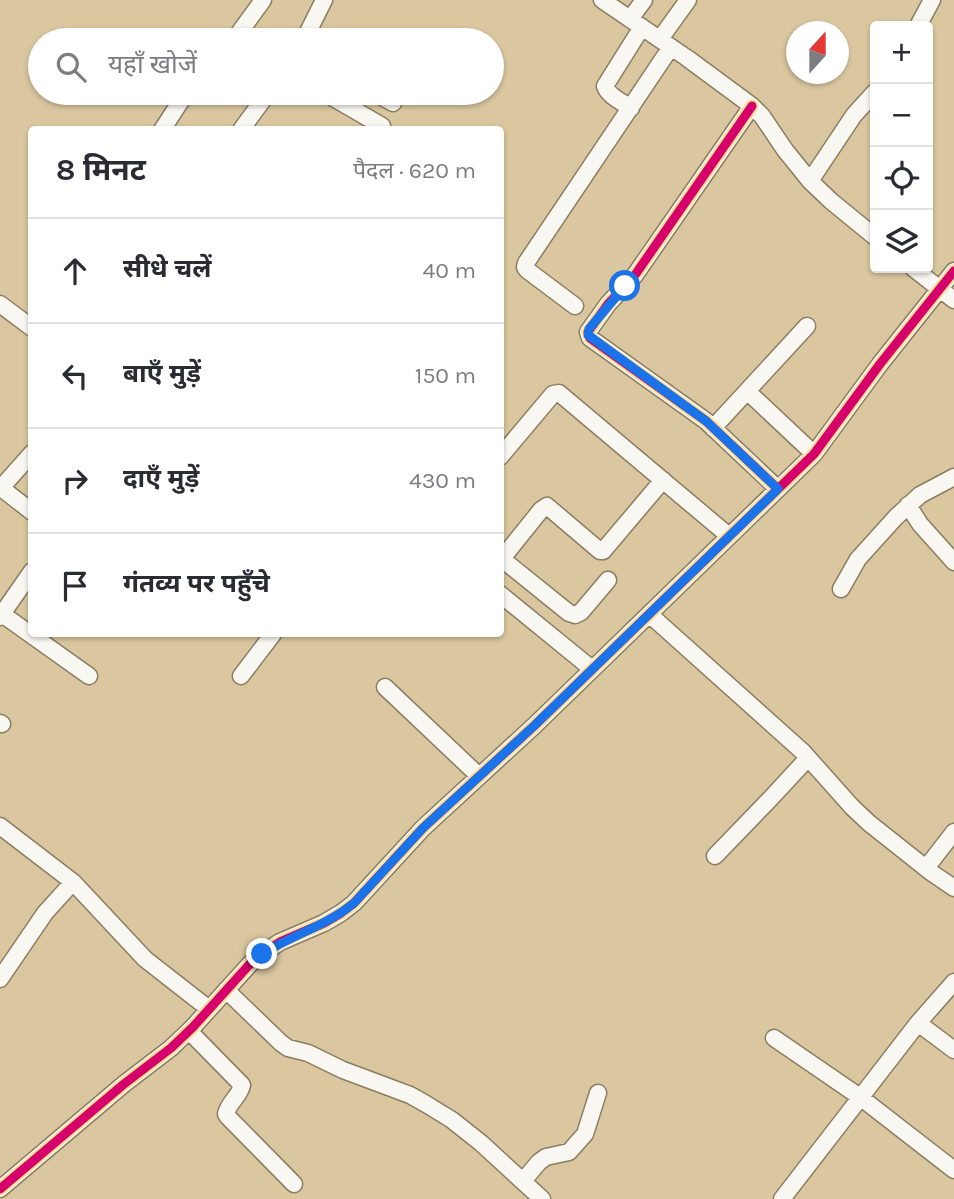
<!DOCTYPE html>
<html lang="hi">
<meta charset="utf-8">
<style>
:root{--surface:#fff;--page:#f7f7f7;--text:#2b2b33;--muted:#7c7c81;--line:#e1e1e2}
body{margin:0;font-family:Karla,"Noto Sans Devanagari",sans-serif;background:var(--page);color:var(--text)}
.controls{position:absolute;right:21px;top:21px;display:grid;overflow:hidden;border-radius:7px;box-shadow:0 2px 5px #0004}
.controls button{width:63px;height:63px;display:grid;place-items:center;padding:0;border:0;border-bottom:2px solid var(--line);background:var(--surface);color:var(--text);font:35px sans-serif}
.compass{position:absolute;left:786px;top:21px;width:63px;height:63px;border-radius:50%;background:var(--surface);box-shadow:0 2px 5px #0004;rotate:21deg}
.stop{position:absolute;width:21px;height:21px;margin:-16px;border:5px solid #1a73e8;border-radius:50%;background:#fff}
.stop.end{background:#1a73e8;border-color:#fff;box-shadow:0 2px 7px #0008}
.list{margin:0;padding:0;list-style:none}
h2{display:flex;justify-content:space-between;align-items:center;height:91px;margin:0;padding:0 28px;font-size:30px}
h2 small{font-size:23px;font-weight:400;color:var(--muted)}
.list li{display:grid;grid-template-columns:46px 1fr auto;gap:21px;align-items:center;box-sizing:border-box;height:105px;padding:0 28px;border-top:2px solid var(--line)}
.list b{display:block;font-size:26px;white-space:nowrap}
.list em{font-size:23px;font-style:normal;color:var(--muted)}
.icon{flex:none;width:38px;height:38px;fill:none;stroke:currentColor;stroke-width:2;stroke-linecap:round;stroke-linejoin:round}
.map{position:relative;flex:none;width:954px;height:1199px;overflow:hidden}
.search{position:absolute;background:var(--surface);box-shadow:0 2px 5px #0004;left:28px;top:28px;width:476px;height:77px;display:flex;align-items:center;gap:18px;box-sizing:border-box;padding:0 24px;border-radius:38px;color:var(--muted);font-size:26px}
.panel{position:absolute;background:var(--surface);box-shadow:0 2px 5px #0004;left:28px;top:126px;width:476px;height:511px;border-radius:7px}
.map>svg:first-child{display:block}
</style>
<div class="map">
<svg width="954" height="1199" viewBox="0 0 954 1199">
<rect width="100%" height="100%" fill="#dac7a0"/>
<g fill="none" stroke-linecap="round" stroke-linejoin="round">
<defs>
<path id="minor" d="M602,0L687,58L752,106L762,116L785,150L810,181L831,201L875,237
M630,19L644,0
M918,26L932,0
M660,39L688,0
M234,40L263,0
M304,40L324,0
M325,93L382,126
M375,93L393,103
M752,106L635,275L608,304L588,332L590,338L706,421L778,489
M631,108C622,102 608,96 605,86L642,27
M162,130L186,93
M241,130L268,93
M810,181L854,115L875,92
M913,268L954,300
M0,304L32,328
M575,306L527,270L525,267L526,263L671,47
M747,391L814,454
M713,428L807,326
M500,457L553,394L559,393L729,536
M0,487L32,512
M1,488L32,453
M908,505L920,524L954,562
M502,559L569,613L575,615L581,612L608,580
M500,561L541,510L547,506L600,551H603L663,480
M841,589L858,559L896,517L920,495L954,477
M500,594L592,669
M2,614L89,676
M649,614L803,752L852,807L869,823L932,873L954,888
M0,617L32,571
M241,676L273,634
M385,687L479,776
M0,723L2,724
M0,826L73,882L145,959L209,1009
M715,856L771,798L808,758
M926,868L954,832
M0,979L45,913L73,882
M226,990L281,1043L288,1048L308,1053L343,1070L410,1095L426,1104L452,1120L481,1143L542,1199
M918,1023L954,1050
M189,1031L242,1085C240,1096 228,1103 226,1114L228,1117L294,1184
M774,1038L860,1097L954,1170
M523,1181L539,1162L546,1157L569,1152L585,1134L598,1093
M0,1189L124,1084L171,1048L193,1027L249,965L262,954L280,942L324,923L341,913L354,903L423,828L535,725L814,454L880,364L954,271
M782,1199L918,1023L954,982"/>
</defs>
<!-- minor casing -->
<use href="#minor" stroke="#8a7d61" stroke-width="19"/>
<!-- minor -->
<use href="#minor" stroke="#f9f7f1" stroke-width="16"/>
<defs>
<path id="cycleway" d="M752,106L635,275L608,304L588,332L590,338L706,421L778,489
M0,1189L124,1084L171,1048L193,1027L249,965L262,954L280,942L324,923L341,913L354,903L423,828L535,725L814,454L880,364L954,271"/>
</defs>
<!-- cycleway casing -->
<use href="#cycleway" stroke="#ffdd93" stroke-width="13"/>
<!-- cycleway -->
<use href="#cycleway" stroke="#d6006c" stroke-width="9"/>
</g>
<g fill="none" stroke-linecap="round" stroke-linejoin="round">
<!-- route -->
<path stroke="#1a73e8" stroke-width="9" d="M262,954C292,935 326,926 354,903L423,828L535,725L778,489L706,421L588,335L589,329L625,286"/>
</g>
</svg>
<div class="controls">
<button>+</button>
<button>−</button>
<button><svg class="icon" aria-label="locate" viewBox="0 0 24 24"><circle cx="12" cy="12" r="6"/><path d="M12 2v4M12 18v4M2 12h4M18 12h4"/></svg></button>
<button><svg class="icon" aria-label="layers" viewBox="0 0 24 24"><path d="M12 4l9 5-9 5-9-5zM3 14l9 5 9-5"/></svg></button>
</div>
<svg class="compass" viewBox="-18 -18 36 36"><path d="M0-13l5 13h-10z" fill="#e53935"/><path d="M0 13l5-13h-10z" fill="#7c7c81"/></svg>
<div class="stop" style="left:625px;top:286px"></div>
<div class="stop end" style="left:262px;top:954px"></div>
<div class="search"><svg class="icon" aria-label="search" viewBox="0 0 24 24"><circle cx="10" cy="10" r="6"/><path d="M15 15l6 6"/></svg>यहाँ खोजें</div>
<section class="panel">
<h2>8 मिनट<small>पैदल · 620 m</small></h2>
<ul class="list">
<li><svg class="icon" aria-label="ahead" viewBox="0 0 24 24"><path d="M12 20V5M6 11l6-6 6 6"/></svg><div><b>सीधे चलें</b></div><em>40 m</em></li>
<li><svg class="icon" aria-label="left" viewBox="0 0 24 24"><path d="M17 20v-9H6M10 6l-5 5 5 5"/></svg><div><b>बाएँ मुड़ें</b></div><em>150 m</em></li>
<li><svg class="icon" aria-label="right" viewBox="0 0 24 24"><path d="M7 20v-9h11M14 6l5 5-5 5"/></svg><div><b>दाएँ मुड़ें</b></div><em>430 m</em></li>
<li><svg class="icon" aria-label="arrive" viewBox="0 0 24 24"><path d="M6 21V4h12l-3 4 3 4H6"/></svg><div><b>गंतव्य पर पहुँचे</b></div></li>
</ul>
</section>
</div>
